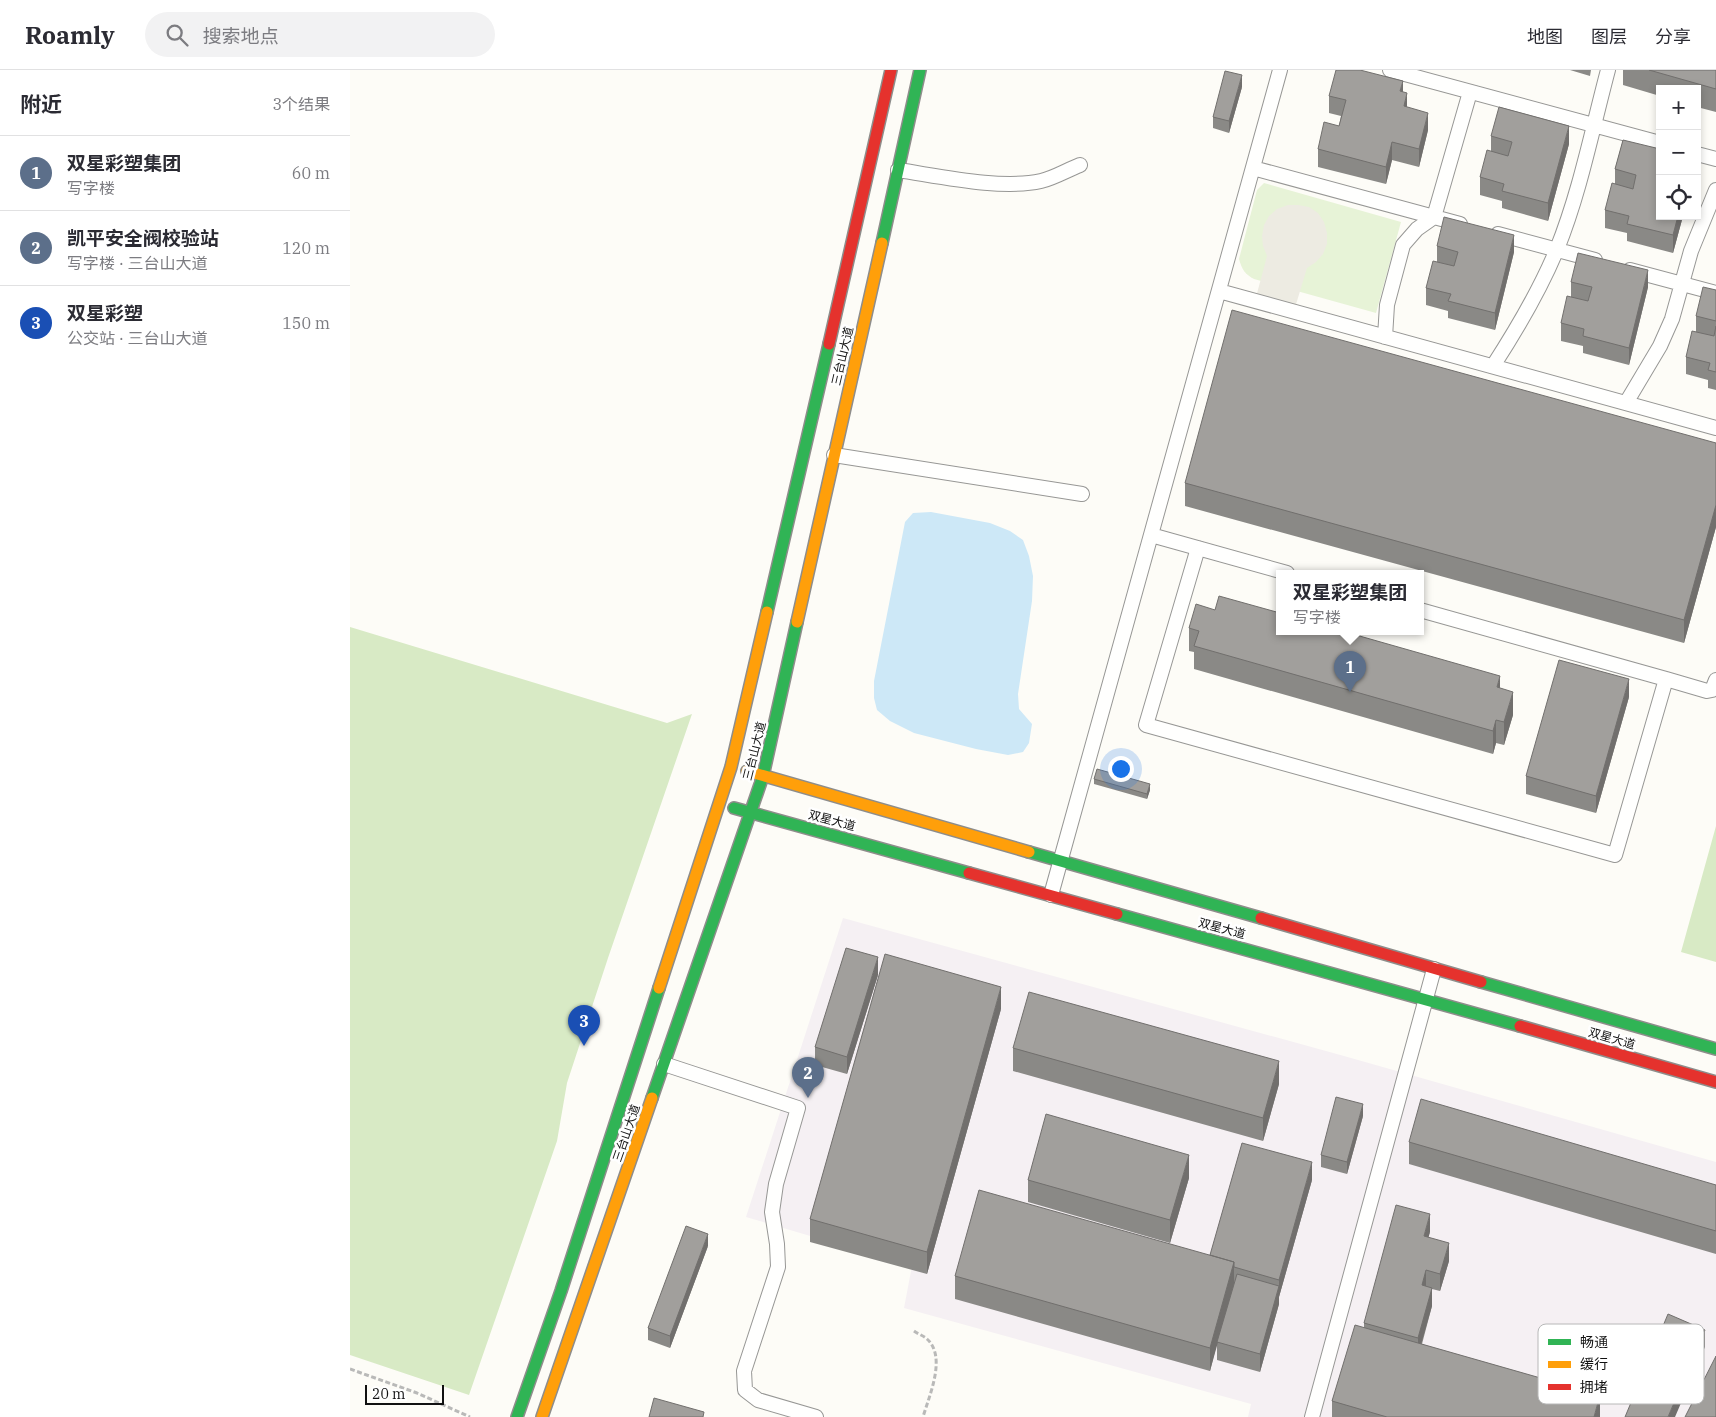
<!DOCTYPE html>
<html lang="zh">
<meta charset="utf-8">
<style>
:root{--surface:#fff;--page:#f2f2f3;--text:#2b2b33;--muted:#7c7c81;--line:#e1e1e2;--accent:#1a73e8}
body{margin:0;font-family:"IBM Plex Serif","Noto Sans SC",serif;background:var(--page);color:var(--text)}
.controls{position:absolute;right:15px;top:15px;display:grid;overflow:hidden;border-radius:0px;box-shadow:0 2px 8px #0003}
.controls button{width:45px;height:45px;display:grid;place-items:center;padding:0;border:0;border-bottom:1px solid var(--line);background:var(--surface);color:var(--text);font:25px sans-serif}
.scale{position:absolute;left:15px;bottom:12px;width:79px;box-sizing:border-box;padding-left:5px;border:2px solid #111;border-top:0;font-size:14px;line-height:18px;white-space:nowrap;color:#111;-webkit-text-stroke:4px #fff;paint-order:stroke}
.you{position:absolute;left:770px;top:698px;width:18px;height:18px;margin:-12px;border:4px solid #fff;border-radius:50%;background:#1a73e8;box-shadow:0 0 0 8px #1a73e833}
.badge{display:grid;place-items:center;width:32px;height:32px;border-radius:50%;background:var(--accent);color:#fff;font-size:16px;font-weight:700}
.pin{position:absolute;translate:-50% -41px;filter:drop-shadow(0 1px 2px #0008)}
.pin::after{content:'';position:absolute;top:26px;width:18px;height:15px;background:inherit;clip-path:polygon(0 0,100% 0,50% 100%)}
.popup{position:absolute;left:926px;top:500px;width:148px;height:65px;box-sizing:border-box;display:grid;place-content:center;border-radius:0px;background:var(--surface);filter:drop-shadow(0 1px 4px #0005);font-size:16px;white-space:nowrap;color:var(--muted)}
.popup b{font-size:19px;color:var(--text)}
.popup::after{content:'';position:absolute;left:50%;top:100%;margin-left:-10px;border:10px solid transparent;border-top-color:var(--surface)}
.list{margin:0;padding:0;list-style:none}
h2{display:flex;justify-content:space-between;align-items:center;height:65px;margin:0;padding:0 20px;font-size:21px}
h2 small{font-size:16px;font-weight:400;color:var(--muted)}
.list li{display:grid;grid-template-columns:32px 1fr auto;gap:15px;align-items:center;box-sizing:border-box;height:75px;padding:0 20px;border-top:1px solid var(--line)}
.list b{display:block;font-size:19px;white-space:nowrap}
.list p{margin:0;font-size:16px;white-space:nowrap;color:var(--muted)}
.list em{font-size:16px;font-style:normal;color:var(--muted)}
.icon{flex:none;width:28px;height:28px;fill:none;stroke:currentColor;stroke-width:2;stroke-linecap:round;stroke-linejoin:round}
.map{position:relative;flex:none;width:1366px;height:1347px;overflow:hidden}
header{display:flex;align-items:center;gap:30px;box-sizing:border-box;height:70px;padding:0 25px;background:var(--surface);border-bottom:1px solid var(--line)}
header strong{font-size:24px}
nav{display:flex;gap:28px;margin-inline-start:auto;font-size:18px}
.search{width:350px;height:45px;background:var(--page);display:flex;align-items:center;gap:12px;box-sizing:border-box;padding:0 18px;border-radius:28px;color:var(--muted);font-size:19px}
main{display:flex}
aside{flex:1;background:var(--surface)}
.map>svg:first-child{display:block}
</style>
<header>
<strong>Roamly</strong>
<div class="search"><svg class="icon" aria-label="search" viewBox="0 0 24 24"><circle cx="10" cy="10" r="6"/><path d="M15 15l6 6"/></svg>搜索地点</div>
<nav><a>地图</a><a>图层</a><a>分享</a></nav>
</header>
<main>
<aside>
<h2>附近<small>3个结果</small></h2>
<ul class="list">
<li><span class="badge" style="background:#5c6f8a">1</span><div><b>双星彩塑集团</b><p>写字楼</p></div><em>60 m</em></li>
<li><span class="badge" style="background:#5c6f8a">2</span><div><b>凯平安全阀校验站</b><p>写字楼 · 三台山大道</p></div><em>120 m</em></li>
<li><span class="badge" style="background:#1a4fb4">3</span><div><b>双星彩塑</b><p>公交站 · 三台山大道</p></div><em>150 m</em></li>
</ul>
</aside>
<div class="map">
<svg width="1366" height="1347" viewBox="0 0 1366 1347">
<rect width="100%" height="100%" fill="#fdfcf7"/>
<!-- industrial -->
<path fill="#f5f0f3" d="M493,848L994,986L1366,1092V1347H898L901,1334L554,1238L562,1196L396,1147Z"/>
<!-- green -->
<path fill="#e7f3d7" d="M914,113L1051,152L1026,243L904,209C895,204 892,200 889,189L907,120Z"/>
<!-- forest -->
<path fill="#d8eac5" d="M0,557L317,653L342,644L258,888L217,1013L207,1071L119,1325L0,1285Z
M1366,756V892L1331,882Z"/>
<!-- plaza -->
<path fill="#edebe2" d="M938,135H948L959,137L968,143L974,152L977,163V174L973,184L966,192L957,198L944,241L905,231L917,186L913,176L912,166L914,155L919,146L927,139Z"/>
<!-- water -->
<path fill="#cde8f7" d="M581,442L640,453L660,461L673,470L679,486L683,506L682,531L668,624L669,639L682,654L679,673L673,682L658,685L626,679L564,663L540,651L527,640L524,628V611L555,452L563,443Z"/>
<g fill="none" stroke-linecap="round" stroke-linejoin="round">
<defs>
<path id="lane" d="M1040,0L1310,73
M1347,84L1366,89
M903,98L1110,154
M548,100C589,106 651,120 691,111C704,108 717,100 730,95
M1148,164L1245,190
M1280,200L1366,223
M869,221L1366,358
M1035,267L1037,235L1053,175L1067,159L1084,147L1120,22
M1143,296C1167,259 1190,220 1207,179C1230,122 1242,60 1258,0
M1276,333L1310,276L1322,249L1341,181L1366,120
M484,385L732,424
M801,465L937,503
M848,478L796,655L1265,785L1316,609L1070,540
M1316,609L1357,621L1362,620L1366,610
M701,825L930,0
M314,994L448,1038L426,1114L422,1142L427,1174L428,1197L394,1301L395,1320L408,1330L466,1347
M962,1347L1084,899"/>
<path id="fast" d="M532,173L570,0
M417,542L479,274
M384,738L619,803
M679,782L911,848
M767,844L1170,956
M1131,912L1366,979
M302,1028L413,706L447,552
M167,1347L211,1221L309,918"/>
<path id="slow" d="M447,552L532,173
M397,701L679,782
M309,918L381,697L417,542
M192,1347L302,1028"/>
<path id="jam" d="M479,274L541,0
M619,803L767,844
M911,848L1131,912
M1170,956L1366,1012"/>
</defs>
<!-- lane casing -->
<use href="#lane" stroke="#979795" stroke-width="16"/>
<!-- fast casing -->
<use href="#fast" stroke="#8e8d8b" stroke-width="14"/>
<!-- slow casing -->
<use href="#slow" stroke="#8e8d8b" stroke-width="14"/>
<!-- jam casing -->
<use href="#jam" stroke="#8e8d8b" stroke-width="14"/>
<!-- path -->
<path stroke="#b9b9b8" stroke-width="3" stroke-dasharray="5 2.5" stroke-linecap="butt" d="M564,1261C568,1264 574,1266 577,1269C597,1287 579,1326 573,1347
M0,1299L67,1323L120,1347"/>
<!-- lane -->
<use href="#lane" stroke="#fffffe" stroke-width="14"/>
<!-- fast -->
<use href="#fast" stroke="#30b455" stroke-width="11"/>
<!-- slow -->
<use href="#slow" stroke="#ff9f0a" stroke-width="11"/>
<!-- jam -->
<use href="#jam" stroke="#e5322d" stroke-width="11"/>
</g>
<!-- wall -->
<path fill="#8a8986" d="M1220,0H1241L1240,6Z
M1273,0H1366V42L1347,37V19H1310V26L1273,15Z
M892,17L879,63L863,58V47Z
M1053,22L1057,37L1078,60L1069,97L1042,90L1036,114L968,97V79L989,56L991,46L979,43V26Z
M1141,66L1219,74L1198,151L1152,138V131L1130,125V107L1141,82Z
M1273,70L1333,146L1323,183L1277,171V163L1255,158V140L1265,114V99Z
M1087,176L1164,182L1145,260L1098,248V241L1076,235V218L1087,192Z
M1221,212L1298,217L1279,295L1233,283V276L1211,271V253L1221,227Z
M1366,220V320L1358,318V310L1336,304V287L1346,261V246Z
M1366,373V457L1334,573L835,436V413Z
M839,558L1150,618L1163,645L1154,675L1146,673L1143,684L844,599V582L839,581Z
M1279,627L1246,743L1176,724V706Z
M744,709L800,720L797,729L744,714Z
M528,905L497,1004L465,995V977Z
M651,939L577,1204L460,1172V1149Z
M663,978L929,1014L913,1071L663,1001Z
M1013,1046L997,1104L971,1097V1085Z
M1059,1072L1366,1115V1184L1059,1094Z
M839,1108L820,1173L678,1132V1110Z
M962,1110L929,1227V1234L910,1302L867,1290V1273L860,1301L605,1229V1206L860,1185Z
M1080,1162L1078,1167L1099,1191L1090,1221L1082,1219V1236L1072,1274L1250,1347H982V1331L1014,1257V1253Z
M358,1176L320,1278L298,1270V1258Z"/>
<!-- shaded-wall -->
<path fill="#716f6d" d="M892,5V17L879,63V51Z
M1053,11V28L1050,21Z
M1057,23V40L1054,36Z
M1078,43V60L1069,97V79Z
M1219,56V74L1198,151V133Z
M1042,72V90L1036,114V97Z
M1328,146H1333L1323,183V165Z
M1164,165V182L1145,260V243Z
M1298,200V217L1279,295V278Z
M1366,435V457L1334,573V550Z
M1150,606V629L1147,617Z
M1279,609V627L1246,743V726Z
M1163,622V645L1154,675V652Z
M1146,650V673L1143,684V661Z
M800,714V720L797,729V724Z
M528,887V905L497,1004V987Z
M651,917V939L577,1204V1182Z
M929,991V1014L913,1071V1048Z
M1013,1034V1046L997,1104V1092Z
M839,1085V1108L820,1173V1150Z
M962,1092V1110L929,1227V1210Z
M1080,1144V1162L1074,1184V1166Z
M358,1164V1176L320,1278V1266Z
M1099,1173V1191L1090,1221V1204Z
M884,1192V1214L860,1301V1278Z
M1076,1200V1217L1072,1215Z
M929,1216V1234L910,1302V1284Z
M1082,1218V1236L1068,1285V1268Z
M1355,1260V1277L1325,1347H1318Z
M1250,1325V1347H1244Z"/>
<!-- building -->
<path fill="#a19f9c" stroke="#716f6d" d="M986,0H1010L1053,11L1050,21L1057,23L1054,36L1078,43L1069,79L1042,72L1036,97L968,79L974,52L989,56L996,30L979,26Z
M1299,0H1366V19Z
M875,1L892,5L879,51L863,47Z
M1149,37L1219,56L1198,133L1152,121L1154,114L1130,107L1137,80L1158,86L1162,72L1141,66Z
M1273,70L1310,79V146H1328L1323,165L1277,154L1279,146L1255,140L1262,113L1283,119L1286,105L1265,99Z
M1094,147L1164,165L1145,243L1098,231L1101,224L1076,218L1083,191L1104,196L1108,182L1087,176Z
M1228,183L1298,200L1279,278L1233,266L1234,259L1211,253L1217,226L1238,231L1242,217L1221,212Z
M1353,217L1366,220V251L1346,246Z
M882,240L1366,373V435L1334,550L835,413Z
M1366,256V302L1358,300L1360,293L1336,287L1342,261L1364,266Z
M869,526L930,543V561H992L1150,606L1147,617L1163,622L1154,652L1146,650L1143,661L844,576L849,561L839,558L846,534L865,540Z
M1209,590L1279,609L1246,726L1176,706Z
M747,699L800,714L797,724L744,709Z
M496,878L528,887L497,987L465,977Z
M535,884L651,917L577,1182L460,1149Z
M679,922L929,991L913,1048L663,978Z
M986,1027L1013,1034L997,1092L971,1085Z
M1071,1029L1366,1115V1161L1059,1072Z
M696,1044L839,1085L820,1150L678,1110Z
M892,1073L962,1092L929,1210L884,1197V1192L860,1185Z
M629,1120L884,1192L860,1278L605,1206Z
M1046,1135L1080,1144L1074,1166L1099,1173L1090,1204L1076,1200L1072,1215L1082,1218L1068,1268L1014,1253Z
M336,1156L358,1164L320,1266L298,1258Z
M887,1204L929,1216L910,1284L867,1272Z
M1318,1244L1355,1260L1318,1347H1275Z
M1005,1255L1250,1325L1244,1347H1037L982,1331Z
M1366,1286V1347H1335Z
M304,1328L354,1342L353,1347H299Z"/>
<g text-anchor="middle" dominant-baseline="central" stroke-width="5" stroke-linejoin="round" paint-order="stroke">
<!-- street labels -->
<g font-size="12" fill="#111" stroke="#fff">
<text transform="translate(492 286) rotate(-77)">三台山大道</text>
<text transform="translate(404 681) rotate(-76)">三台山大道</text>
<text transform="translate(482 750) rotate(15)">双星大道</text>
<text transform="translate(872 858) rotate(15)">双星大道</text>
<text transform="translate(1262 968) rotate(16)">双星大道</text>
<text transform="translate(276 1063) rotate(-71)">三台山大道</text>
</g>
</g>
<!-- legend -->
<rect x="1188" y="1254" width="166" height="80" rx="8" fill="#fff" stroke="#b8b8b8" stroke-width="1"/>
<rect x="1198" y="1269" width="23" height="6" fill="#30b455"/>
<rect x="1198" y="1291" width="23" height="7" fill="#ff9f0a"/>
<rect x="1198" y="1314" width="23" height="6" fill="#e5322d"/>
<g font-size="14" fill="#111">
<text x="1230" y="1277">畅通</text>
<text x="1230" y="1299">缓行</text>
<text x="1230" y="1322">拥堵</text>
</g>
</svg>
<div class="controls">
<button>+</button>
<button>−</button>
<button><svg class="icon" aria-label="locate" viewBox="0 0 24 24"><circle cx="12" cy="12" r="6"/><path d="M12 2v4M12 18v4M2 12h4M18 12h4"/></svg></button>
</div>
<div class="scale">20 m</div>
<div class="you"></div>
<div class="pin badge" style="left:1000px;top:622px;background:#5c6f8a">1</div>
<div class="popup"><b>双星彩塑集团</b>写字楼</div>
<div class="pin badge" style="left:458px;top:1028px;background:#5c6f8a">2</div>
<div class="pin badge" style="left:234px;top:976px;background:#1a4fb4">3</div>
</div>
</main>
